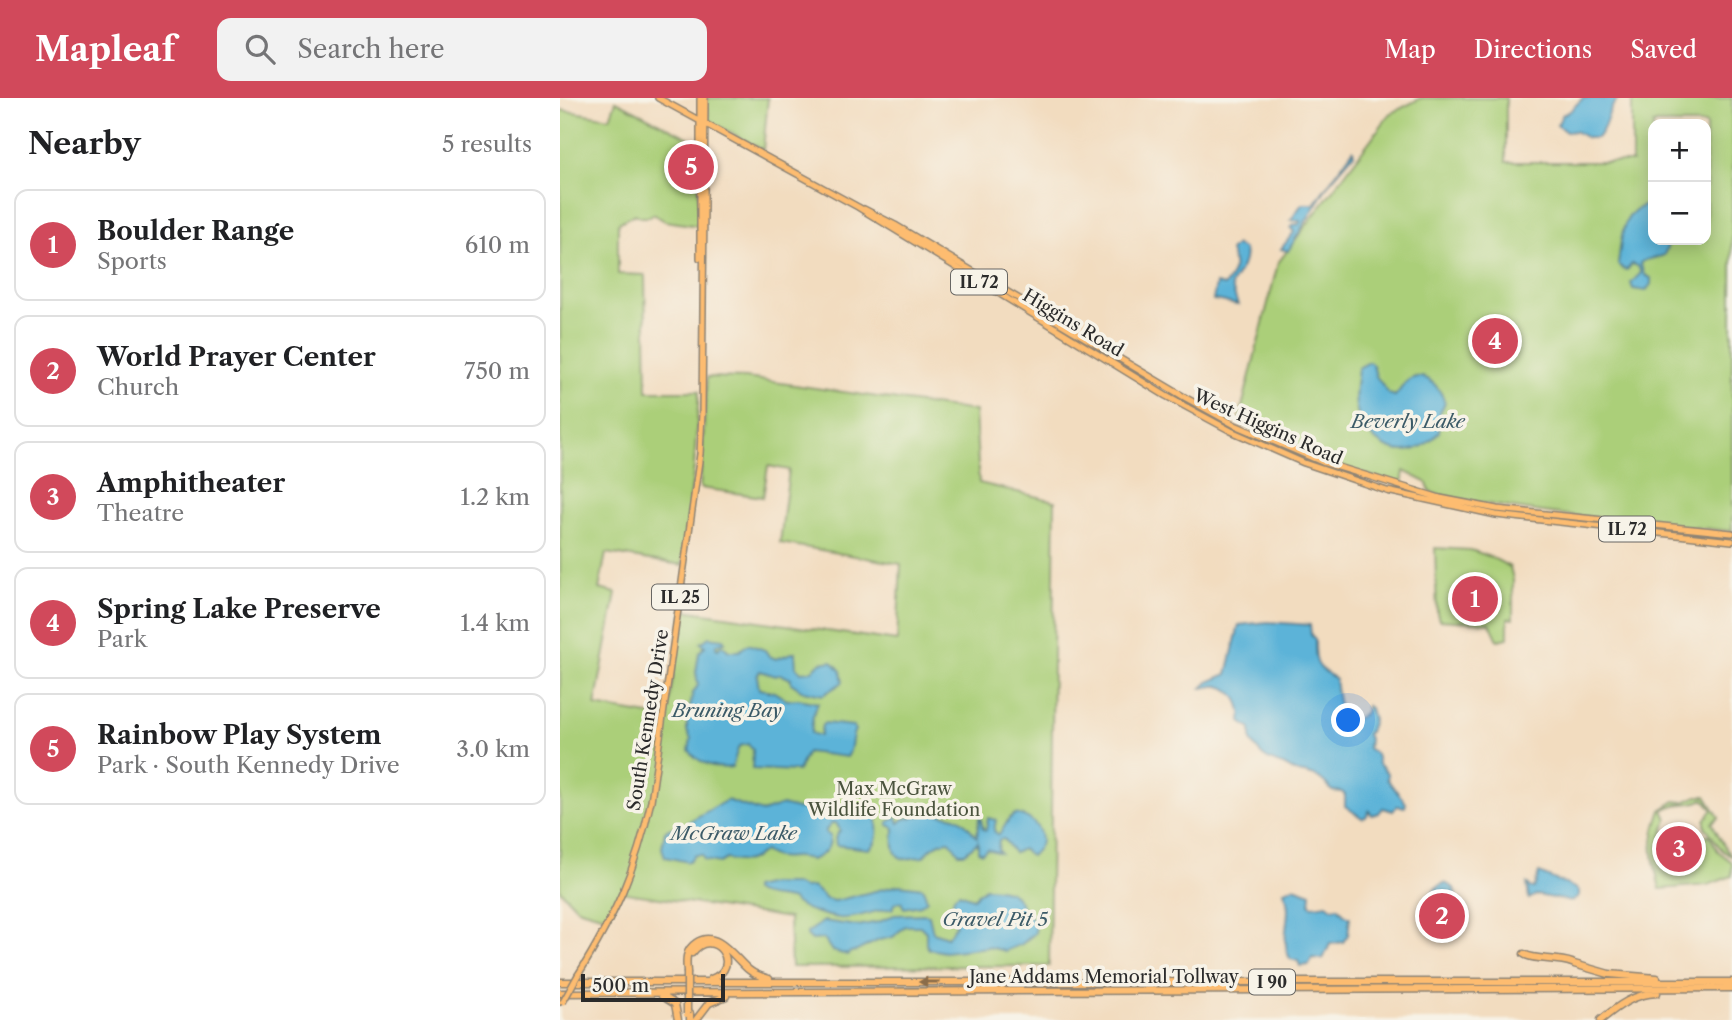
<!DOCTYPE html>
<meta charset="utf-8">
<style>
:root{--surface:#fff;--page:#f2f2f2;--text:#202124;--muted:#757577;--line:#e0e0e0;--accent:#d1495b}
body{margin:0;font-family:"Libre Caslon Text",serif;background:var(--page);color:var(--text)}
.controls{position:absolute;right:21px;top:21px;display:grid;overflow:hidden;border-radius:14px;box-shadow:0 4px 18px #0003}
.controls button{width:63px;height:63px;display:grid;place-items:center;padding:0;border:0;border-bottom:2px solid var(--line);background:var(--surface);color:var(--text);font:35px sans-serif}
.scale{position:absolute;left:21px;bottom:18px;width:144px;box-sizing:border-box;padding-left:7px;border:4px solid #2b2b2b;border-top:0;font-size:19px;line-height:24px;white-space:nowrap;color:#2b2b2b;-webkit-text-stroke:5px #f7f3e8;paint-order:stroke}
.you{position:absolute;left:789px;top:623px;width:24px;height:24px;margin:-18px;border:5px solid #fff;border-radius:50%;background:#1a73e8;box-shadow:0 0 0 10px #1a73e833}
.badge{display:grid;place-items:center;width:46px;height:46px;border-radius:50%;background:var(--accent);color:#fff;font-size:23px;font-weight:700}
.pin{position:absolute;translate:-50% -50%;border:4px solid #fff;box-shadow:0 2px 7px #0006}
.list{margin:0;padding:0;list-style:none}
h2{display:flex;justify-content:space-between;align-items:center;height:91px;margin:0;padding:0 28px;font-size:30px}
h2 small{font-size:23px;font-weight:400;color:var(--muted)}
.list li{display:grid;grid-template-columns:46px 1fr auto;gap:21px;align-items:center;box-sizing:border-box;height:112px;margin:0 14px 14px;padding:0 14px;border:2px solid var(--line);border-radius:14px}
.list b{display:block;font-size:26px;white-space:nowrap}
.list p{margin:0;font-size:23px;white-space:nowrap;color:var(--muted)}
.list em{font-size:23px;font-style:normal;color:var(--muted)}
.icon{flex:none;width:38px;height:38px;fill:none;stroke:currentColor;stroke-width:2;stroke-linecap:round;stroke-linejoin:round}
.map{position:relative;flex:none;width:1172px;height:922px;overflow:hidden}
header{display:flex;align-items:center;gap:42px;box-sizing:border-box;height:98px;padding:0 35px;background:var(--accent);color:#fff}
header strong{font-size:33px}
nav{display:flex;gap:38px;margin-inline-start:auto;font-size:24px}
.search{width:490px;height:63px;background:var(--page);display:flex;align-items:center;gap:18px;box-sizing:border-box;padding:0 24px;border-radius:14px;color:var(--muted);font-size:26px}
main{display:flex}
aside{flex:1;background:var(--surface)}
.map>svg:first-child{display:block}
</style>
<header>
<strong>Mapleaf</strong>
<div class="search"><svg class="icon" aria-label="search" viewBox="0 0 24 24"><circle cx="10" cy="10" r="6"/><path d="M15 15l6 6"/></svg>Search here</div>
<nav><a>Map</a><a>Directions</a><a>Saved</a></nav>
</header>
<main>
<aside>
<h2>Nearby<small>5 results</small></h2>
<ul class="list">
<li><span class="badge">1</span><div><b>Boulder Range</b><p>Sports</p></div><em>610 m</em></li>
<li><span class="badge">2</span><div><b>World Prayer Center</b><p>Church</p></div><em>750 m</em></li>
<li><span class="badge">3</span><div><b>Amphitheater</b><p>Theatre</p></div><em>1.2 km</em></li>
<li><span class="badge">4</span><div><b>Spring Lake Preserve</b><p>Park</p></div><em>1.4 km</em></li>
<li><span class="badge">5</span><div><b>Rainbow Play System</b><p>Park · South Kennedy Drive</p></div><em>3.0 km</em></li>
</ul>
</aside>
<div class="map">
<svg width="1172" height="922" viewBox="0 0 1172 922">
<rect width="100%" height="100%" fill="#f7f3e8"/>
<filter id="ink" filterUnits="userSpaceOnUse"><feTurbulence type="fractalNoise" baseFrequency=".0143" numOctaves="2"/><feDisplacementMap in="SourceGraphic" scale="14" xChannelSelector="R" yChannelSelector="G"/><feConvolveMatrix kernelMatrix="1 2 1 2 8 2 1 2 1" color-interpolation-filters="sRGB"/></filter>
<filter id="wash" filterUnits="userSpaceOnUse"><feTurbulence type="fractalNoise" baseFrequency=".00686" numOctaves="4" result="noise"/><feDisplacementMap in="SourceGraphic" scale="28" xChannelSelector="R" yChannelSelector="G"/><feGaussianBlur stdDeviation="1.57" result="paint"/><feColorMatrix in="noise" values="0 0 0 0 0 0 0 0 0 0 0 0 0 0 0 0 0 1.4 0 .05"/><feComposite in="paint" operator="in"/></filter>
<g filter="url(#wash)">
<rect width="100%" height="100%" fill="#f2dcbf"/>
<!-- green -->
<path fill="#abcf79" stroke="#6b7d52" stroke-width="2" fill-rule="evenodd" d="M147,0H208L203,52L149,23Z
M861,0H946V64H1072V0H1172V433C1072,423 970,417 871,395L866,384L844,373L842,387L790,372L720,346L678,325L718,165L830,16ZM1093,26H1146V142H1093Z
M56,3L137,44L139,128L105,123L93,116L90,119H81L75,116L58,125V176L85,177L87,293H139L134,369L122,467L46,455L39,491L56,495L35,608L107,620L123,512L337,543L341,466L220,445L229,372L208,368L203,399L140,390L147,279L186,280L415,313L419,385L495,403L489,868L231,869L229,820L61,794L48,819L17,810L0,792V12L50,20Z
M875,450L911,452L931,459L950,469L953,481V521L948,520V540L938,542L930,525L879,522L877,515Z
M1137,698H1146L1159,719L1152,725L1166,751L1172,758C1159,754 1154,738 1145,729V722L1153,711L1144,701C1126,710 1120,702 1103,712L1107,721L1102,739L1105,742L1121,747L1130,739L1149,737L1158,753L1172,764V778L1148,787L1100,791C1092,756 1088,748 1101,712L1115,703L1124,704Z"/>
<!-- water -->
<path fill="#5bb3d8" stroke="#436f82" stroke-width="2" d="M1023,0H1060C1046,9 1049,28 1037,40H1027L1015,33L1006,34L997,27L1003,16L1009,14Z
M793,52L794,56L769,85L728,153L721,151L734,134L731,130L732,127L739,126L740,123L731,122L742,106H754Z
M1089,106L1093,107V142H1110L1104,157C1095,161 1087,160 1080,165L1085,177L1091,180V186L1086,193L1073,191L1071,185L1081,175L1078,168L1072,166L1067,172L1063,171L1058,166C1062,142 1059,113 1089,106Z
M676,147L684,152C687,164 678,176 671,187L678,207C669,206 662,202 653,202L656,186L664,188C676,175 675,169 670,153Z
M809,264L813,267L816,278L829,296L835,298C839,294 842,288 846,284C864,270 880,288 885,305L880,314L879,334C851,369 809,352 797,313C793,300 797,284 798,270Z
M708,524L750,527L751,537L755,541C755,563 754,569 775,580C778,604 776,608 791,624L804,616L807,608L810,610L813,622L809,634L807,636L809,641L808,650L816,656L818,665L828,676L827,681L846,705L845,709L837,708L833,713L823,710L819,715L812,717L809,713L806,719L802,720L785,708V697L782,694L772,693C760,677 754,677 737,674C732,673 728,669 723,667C706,662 701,658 691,643V631L681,624C683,609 676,592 659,588C653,587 648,590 642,590L648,584L667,576L679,527Z
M149,539L163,541L165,544L157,546L156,550L158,551L162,547L169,553H179L188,546L205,552L209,558L216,561L235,554L236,569L241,574L252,573L260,565L272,563L281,573L283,584L263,597L243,593L231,585V581L220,576L216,578L200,573L197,578L199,591L214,594L227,602L238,601L258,605L253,618L251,635L260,638L262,627L265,625L293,628L295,632C290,641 293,652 287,659L247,654L238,673L192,671L193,652L188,646L179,648L172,669C158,672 137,665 129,652L131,641L127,633V623L133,595L138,587L136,574L139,555L145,548L141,545Z
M167,702L202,714L222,707L237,711L309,713L317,720C317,731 320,744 309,751L276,747L275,740L280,732L276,725H272L266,732V735L270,738C271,751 262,758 251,762C234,754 220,766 204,753C188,766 186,765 166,761L159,765L144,762L142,757H135L128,764L105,759L102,750L105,733L114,729L118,732L125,730L128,724Z
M370,715C398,718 399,717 417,739L419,720L421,721L423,731L426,732L428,720L436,722L434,733L439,737L449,721L455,716C469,718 481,727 481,743C481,749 475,754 471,758L462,751L454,755L444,741L439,742L438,752L440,755L427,751L422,755L418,753V744L405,755H399L390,743C376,744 372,750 363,759C358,759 349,761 345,761C330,759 334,739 334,730L328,727V724L337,719L339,725L344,721Z
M979,775L1015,790L1019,793V798L1012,803L976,797L969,801L967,786L971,790H974Z
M885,785L894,790L898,808L894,819L882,824L885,815L882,813L878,816L879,823C861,815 868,790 885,785Z
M210,786H234L244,790L253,789L266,801L275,803L339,787L363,790L367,802L361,807L344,810L341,804L336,805L332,811C314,811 297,822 279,820C266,818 248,813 239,807C230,802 239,804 229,801C217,798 205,800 193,793V790Z
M734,789L751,795L750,807L753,808L767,806L772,810L778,809L784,816L790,819L788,837L783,844L770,846L763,861L752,860L749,867L740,868L738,863L730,861C718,836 735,818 724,793Z
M425,790C471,791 451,809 476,823L475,835L462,846L445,853L428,849L385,854L369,851L366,846V834L360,828H345L333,839L319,842L295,854H290L288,857L272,853L264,841L252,842L247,837V835L264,823L297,828L319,824L334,817L365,816L369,817L373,834L387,839L396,827L390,815L396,811L392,808L394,799L399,795L413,800Z"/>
</g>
<g filter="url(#ink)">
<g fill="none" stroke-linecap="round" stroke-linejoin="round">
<defs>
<path id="primary" d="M98,0L298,109L606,298L671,333L744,365L827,393L936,417L1172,443
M140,0V160
M304,111L335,127L626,300L675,327L762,364L880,400L937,411L1172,435
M18,877C55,818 76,771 91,703L140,356L142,315L145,0
M0,904L1,902"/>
<path id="highway" d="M132,855C153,826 185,869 151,881
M964,856C975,863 997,859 1012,865
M1014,866L1049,876L1097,880
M127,874C126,863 125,852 136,845C157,830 175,861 189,872C195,877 202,879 209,881
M0,884H1172
M0,895L1172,890
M102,898L115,906L118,922
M130,922V916
M136,922L149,905L166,898
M1041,922C1059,907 1074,896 1097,895"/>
</defs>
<!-- primary casing -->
<use href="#primary" stroke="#8e8475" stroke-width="8"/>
<!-- highway casing -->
<use href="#highway" stroke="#8e8475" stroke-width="9"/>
<!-- primary -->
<use href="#primary" stroke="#fdbc70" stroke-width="5"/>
<!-- highway -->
<use href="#highway" stroke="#fdbc70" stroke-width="6"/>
<defs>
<path id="primary-bridge" d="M3,904L18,877"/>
<path id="highway-bridge" d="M127,916V874"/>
</defs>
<!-- primary-bridge casing -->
<use href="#primary-bridge" stroke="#8e8475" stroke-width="8" stroke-linecap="butt"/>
<!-- highway-bridge casing -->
<use href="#highway-bridge" stroke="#8e8475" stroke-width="9" stroke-linecap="butt"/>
<!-- primary-bridge -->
<use href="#primary-bridge" stroke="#fdbc70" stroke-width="5"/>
<!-- highway-bridge -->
<use href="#highway-bridge" stroke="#fdbc70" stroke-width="6"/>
</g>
<!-- one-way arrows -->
<defs><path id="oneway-solid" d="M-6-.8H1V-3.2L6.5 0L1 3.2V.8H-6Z" transform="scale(1.75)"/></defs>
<use fill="#8a6c4a" href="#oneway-solid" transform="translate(369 884) rotate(-180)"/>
</g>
<g text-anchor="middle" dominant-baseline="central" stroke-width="7" stroke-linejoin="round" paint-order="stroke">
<!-- shield labels -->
<g fill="#f7f3e8" stroke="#686764" stroke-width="2">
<rect x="391" y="171.5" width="56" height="25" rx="5"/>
<rect x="1039" y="418.5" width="56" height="25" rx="5"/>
<rect x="92" y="486.5" width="56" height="25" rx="5"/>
<rect x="689" y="871.5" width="46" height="25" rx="5"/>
</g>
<g font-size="16" font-weight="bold" fill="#2b2b2b">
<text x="419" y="184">IL 72</text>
<text x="1067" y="431">IL 72</text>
<text x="120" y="499">IL 25</text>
<text x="712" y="884">I 90</text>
</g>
<!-- street labels -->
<g font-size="18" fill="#2b2b2b" stroke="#f7f3e8">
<text transform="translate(513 225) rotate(31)">Higgins Road</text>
<text transform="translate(708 329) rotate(24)">West Higgins Road</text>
<text transform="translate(88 622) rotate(-81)">South Kennedy Drive</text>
<text x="544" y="879">Jane Addams Memorial Tollway</text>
</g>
<!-- park labels -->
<g font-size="18" fill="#4b543e" stroke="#f7f3e8">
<text x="334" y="691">Max McGraw<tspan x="334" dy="21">Wildlife Foundation</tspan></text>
</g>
<!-- water labels -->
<g font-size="19" font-style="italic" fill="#3c5b68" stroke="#f7f3e8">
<text x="848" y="323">Beverly Lake</text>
<text x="167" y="612">Bruning Bay</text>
<text x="174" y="735">McGraw Lake</text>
<text x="435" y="821">Gravel Pit 5</text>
</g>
</g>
</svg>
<div class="controls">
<button>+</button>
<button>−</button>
</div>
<div class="scale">500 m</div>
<div class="you"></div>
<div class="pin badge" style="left:915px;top:501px">1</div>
<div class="pin badge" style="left:882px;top:818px">2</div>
<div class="pin badge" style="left:1119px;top:751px">3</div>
<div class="pin badge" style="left:935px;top:243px">4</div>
<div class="pin badge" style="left:131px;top:69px">5</div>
</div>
</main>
